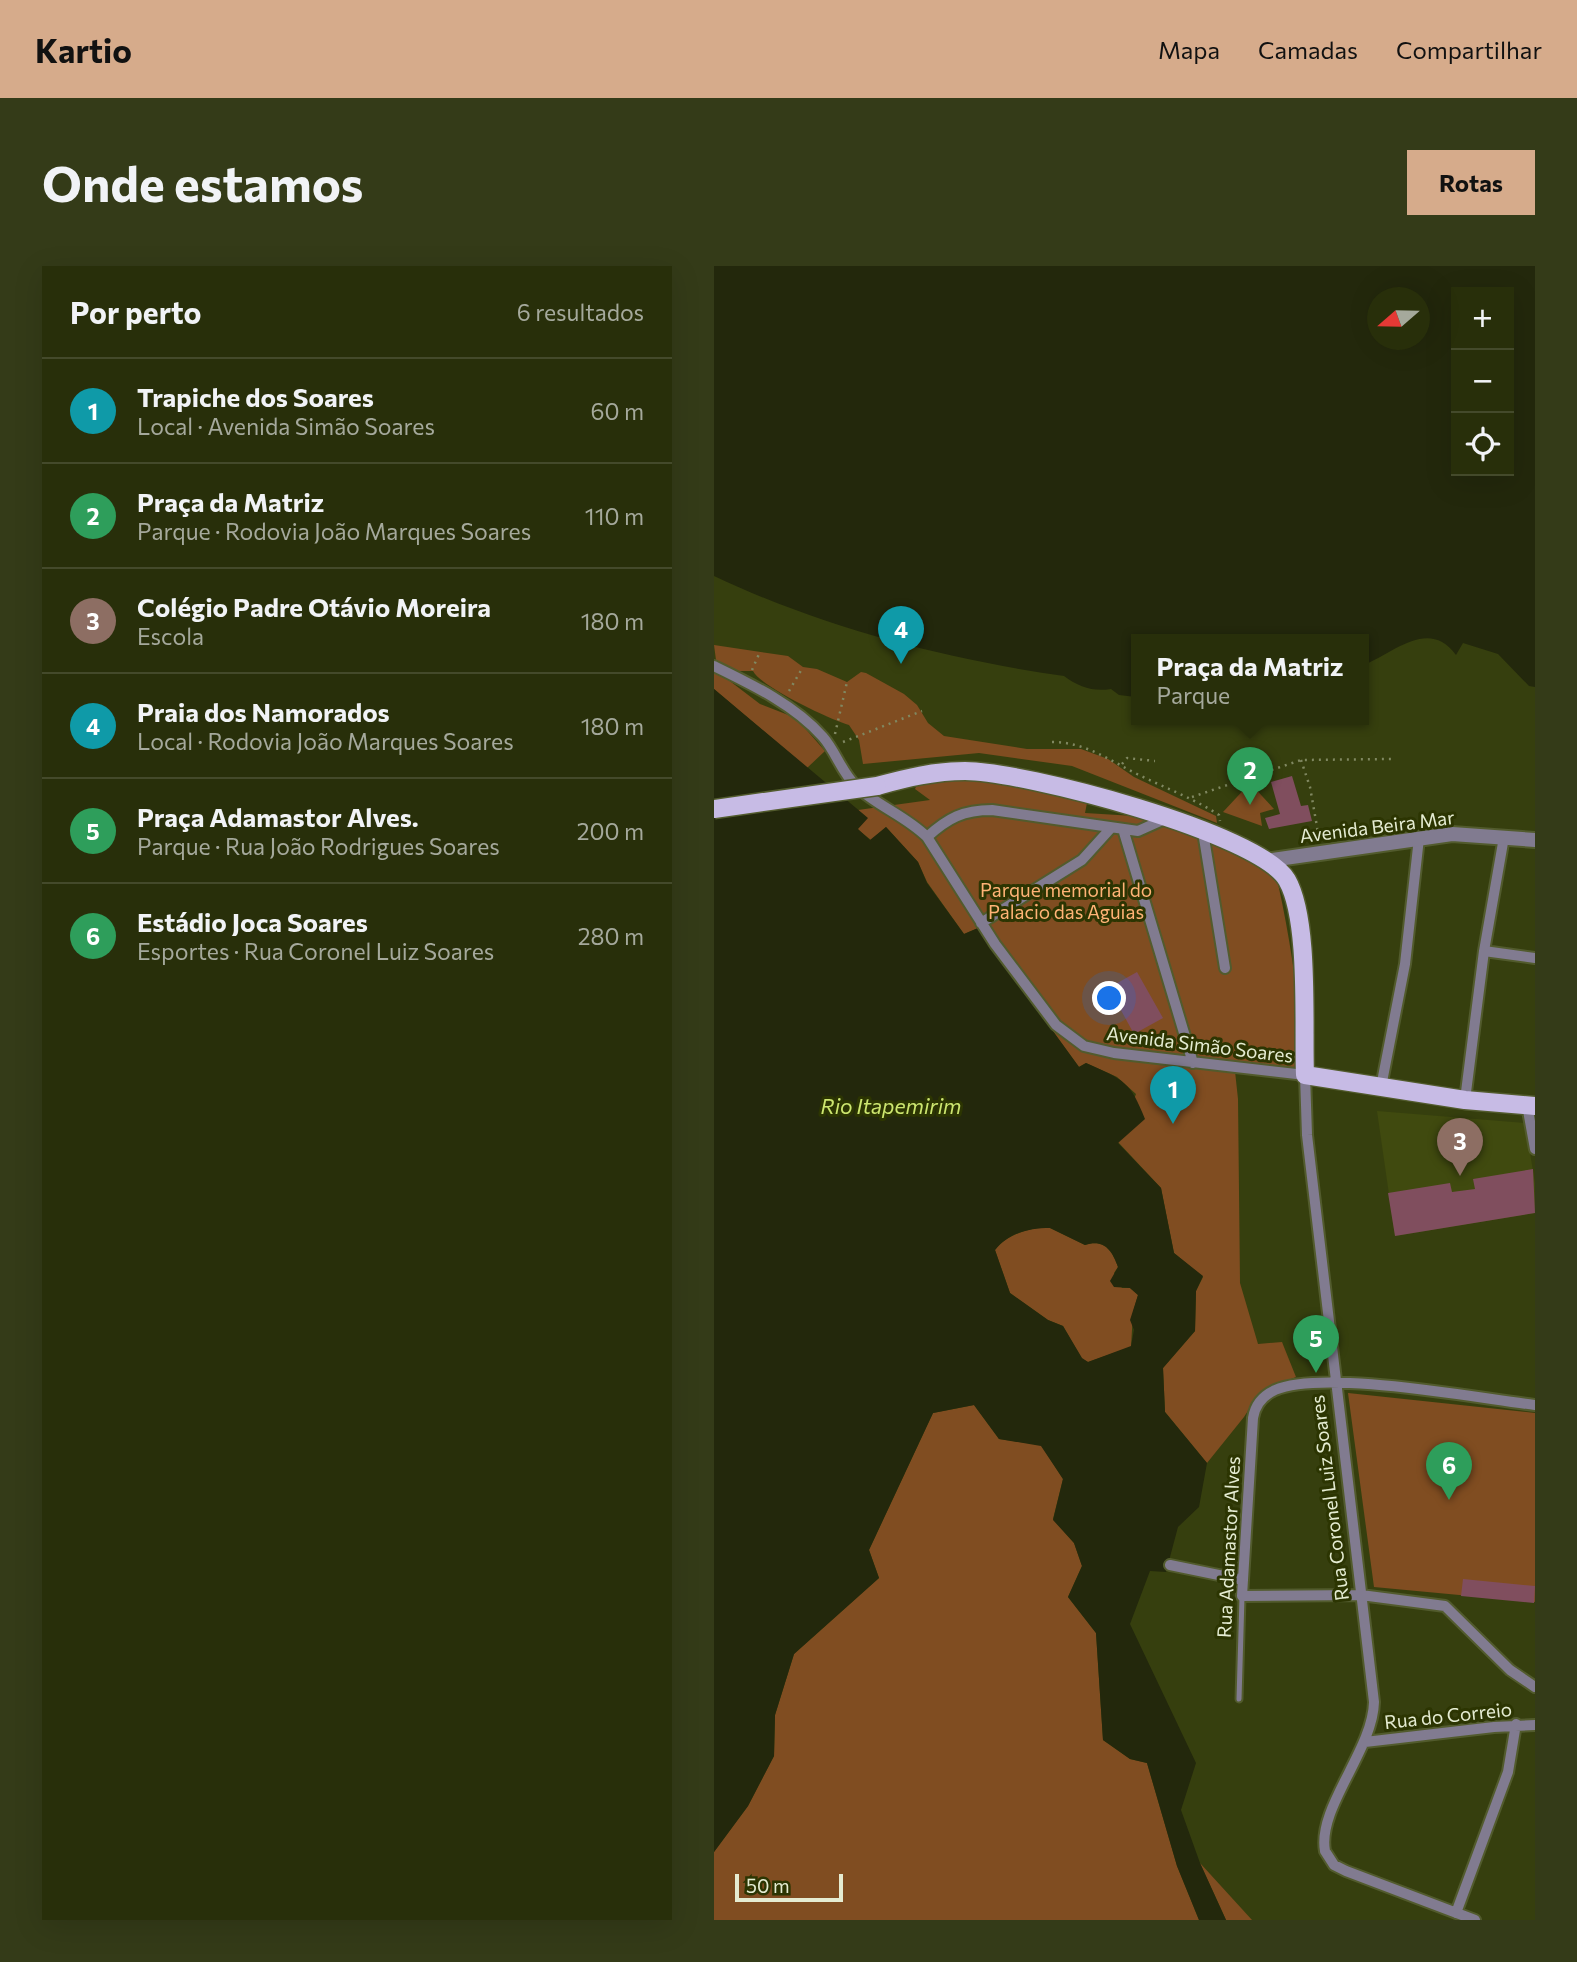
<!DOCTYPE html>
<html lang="pt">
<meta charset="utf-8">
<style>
:root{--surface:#282f0a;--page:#343b18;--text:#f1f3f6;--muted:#a5a99c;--line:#444a2b;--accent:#d6ab8b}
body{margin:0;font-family:Commissioner,sans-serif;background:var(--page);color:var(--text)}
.controls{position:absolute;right:21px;top:21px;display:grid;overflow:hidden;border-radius:0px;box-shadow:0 7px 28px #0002}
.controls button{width:63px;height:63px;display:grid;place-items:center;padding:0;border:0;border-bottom:2px solid var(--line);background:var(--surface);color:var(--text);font:35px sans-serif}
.compass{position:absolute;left:653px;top:21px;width:63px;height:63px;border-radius:50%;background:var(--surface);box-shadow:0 7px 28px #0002;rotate:250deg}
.scale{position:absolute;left:21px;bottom:18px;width:108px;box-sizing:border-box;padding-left:7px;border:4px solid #e5ecd2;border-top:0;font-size:19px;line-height:24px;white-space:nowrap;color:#e5ecd2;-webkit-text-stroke:5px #2c3502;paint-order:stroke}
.you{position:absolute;left:396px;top:733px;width:24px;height:24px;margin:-18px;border:5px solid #fff;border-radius:50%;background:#1a73e8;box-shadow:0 0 0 10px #1a73e833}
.badge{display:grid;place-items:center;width:46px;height:46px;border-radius:50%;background:var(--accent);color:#fff;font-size:23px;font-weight:700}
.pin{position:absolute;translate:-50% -58px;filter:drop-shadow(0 2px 4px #0008)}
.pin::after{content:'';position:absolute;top:37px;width:24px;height:21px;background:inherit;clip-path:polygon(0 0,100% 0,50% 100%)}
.popup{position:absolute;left:417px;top:368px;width:238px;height:91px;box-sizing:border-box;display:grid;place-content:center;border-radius:0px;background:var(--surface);filter:drop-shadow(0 2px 5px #0005);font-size:23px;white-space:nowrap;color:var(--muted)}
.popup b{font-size:26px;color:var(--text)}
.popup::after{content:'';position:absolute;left:50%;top:100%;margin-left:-14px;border:14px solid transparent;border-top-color:var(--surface)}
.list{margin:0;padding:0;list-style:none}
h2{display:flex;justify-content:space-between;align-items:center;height:91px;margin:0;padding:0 28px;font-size:30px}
h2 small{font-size:23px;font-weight:400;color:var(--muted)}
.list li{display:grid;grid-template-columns:46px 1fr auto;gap:21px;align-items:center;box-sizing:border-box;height:105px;padding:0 28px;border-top:2px solid var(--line)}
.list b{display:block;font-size:26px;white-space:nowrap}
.list p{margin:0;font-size:23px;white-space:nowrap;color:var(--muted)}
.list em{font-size:23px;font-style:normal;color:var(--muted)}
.icon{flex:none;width:38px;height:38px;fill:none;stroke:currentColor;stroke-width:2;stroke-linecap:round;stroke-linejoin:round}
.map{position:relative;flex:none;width:821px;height:1654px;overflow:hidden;border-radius:0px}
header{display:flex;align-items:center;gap:42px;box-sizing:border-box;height:98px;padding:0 35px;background:var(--accent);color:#111}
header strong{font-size:33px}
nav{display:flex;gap:38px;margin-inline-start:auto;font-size:24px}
.intro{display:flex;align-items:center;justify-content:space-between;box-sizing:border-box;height:168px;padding:0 42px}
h1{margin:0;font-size:49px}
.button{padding:18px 32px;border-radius:0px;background:var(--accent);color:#111;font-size:24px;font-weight:700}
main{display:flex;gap:42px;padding:0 42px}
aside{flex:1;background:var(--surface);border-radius:0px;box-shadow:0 7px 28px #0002}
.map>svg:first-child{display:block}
</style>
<header>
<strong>Kartio</strong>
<nav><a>Mapa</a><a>Camadas</a><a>Compartilhar</a></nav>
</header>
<div class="intro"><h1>Onde estamos</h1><a class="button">Rotas</a></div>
<main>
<aside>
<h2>Por perto<small>6 resultados</small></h2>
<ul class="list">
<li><span class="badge" style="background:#0f9aa8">1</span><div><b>Trapiche dos Soares</b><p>Local · Avenida Simão Soares</p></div><em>60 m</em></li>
<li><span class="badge" style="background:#2e9e5b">2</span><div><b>Praça da Matriz</b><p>Parque · Rodovia João Marques Soares</p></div><em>110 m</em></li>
<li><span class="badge" style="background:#8d6e63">3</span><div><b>Colégio Padre Otávio Moreira</b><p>Escola</p></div><em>180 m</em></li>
<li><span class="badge" style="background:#0f9aa8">4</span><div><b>Praia dos Namorados</b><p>Local · Rodovia João Marques Soares</p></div><em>180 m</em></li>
<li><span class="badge" style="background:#2e9e5b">5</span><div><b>Praça Adamastor Alves.</b><p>Parque · Rua João Rodrigues Soares</p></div><em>200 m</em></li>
<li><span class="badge" style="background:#2e9e5b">6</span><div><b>Estádio Joca Soares</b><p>Esportes · Rua Coronel Luiz Soares</p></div><em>280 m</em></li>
</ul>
</aside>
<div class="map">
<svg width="821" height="1654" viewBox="0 0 821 1654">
<rect width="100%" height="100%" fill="#363f0e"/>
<!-- built -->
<path fill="#404a0f" d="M663,845L811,857L821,917V947L681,970Z"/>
<!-- green -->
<path fill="#804d21" d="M0,379L74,390L89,401L103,403L133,416L147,406L152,407L190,428L203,439L214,457L230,470L313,483H367L394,493L420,511L502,550L503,557L358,500L265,487L149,498L145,474L135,459C117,454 47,421 39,405H24L2,394Z
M0,403L46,438L82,452L111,485L93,502L0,423Z
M230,511L310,517L373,537L371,547L453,552L560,600C576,668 586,735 589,804L520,796L524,833L526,1017L544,1078L568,1076L582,1111L546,1126L530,1151L493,1197L451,1146L449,1102L481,1065L482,1025L489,1011L460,987L447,922L404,876L422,828L403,811L372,797L365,801L264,662L250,668L213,616L204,596L172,561L157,574L143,563L153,552L144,544L216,534L201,523L205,514Z
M536,517L560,543L546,547L548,560L509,546Z
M323,962H336L371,979C390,973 398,984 404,1001L400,1007L408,1022H416L424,1029L419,1046L417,1081L374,1096L368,1093L349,1060L334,1054L296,1027L281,984C291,971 307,965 323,962Z
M634,1127L821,1147V1336L660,1321Z
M260,1139L285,1173L327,1179L349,1213L339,1253L360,1277L368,1300L354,1331L382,1367L389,1474L416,1493L433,1497L463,1600L485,1654H0V1586L34,1540L60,1490L61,1449L80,1388L165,1312L155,1284L219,1147Z
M486,1597L538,1654H512Z"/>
<!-- water -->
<path fill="#23280c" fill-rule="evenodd" d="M0,0H821V421L815,420L784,388L749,377L742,389C715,352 681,386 650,399V373H422V431L405,429L397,423C379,426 365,421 350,410C231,393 110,362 0,310ZM742,26H795V205H742ZM664,32H706V74H664Z
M0,423L154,552L144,563L156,574L172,561L204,596L213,617L250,668L264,662L365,801L372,797C410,814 416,815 431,853L404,877L447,922L460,987L489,1010L482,1025L481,1065L449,1102L451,1146L493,1197L485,1241L464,1261L452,1306L436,1305L416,1358L482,1497L467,1544L486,1597L512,1654H485L463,1600L433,1497L416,1493L389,1474L382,1367L354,1331L368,1300L360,1277L339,1254L349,1213L327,1180L285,1173L260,1139L219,1147L155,1284L165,1312L80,1388L61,1449L60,1490L34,1540L0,1586ZM336,962L371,979C390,973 398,984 404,1001L396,1015L400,1021L416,1022L424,1029L416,1054L420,1064L417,1080L374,1096L368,1092L349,1060L334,1054L296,1027L281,984C294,967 315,962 336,962Z"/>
<!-- building -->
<path fill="#804e5e" d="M578,510L587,540L594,539L598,555L555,563L551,552L566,548L557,516Z
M423,706L449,752L420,768L403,737L388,745L380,730Z
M819,903L821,947L681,970L674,927L736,917L738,926L761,923L759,913Z
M749,1313L821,1320L820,1337L747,1330Z"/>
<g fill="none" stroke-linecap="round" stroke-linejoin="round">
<defs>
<path id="service" d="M525,1433L528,1331"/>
<path id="minor" d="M0,400C37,418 81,439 109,471C122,486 128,507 142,520C163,540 192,550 213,571L281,678L342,759L370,780L400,787L591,809L593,869L660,1436C659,1484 603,1542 611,1585L620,1599L632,1605L761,1654
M409,563L479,797
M489,566L511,702
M213,571C234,552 249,544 278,544L424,565L453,552
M267,657L368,594L397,562
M770,685L821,692
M667,821L691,698L705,572
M751,834L770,685L790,571
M813,839L821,883
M821,1139C762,1132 610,1103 561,1124C548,1130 541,1139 539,1152L528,1330L647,1329L731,1340L796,1404L821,1421
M456,1299L529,1314
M651,1476L780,1461L821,1459
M742,1647L794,1506L802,1458"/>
<path id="tertiary" d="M551,595L738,568L821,574"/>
<path id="primary" d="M163,520C192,512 221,505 251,505C309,505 546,567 573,614C596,654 589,761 591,809L751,834L821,840"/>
</defs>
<!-- service casing -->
<use href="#service" stroke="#525b2d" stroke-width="9"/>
<!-- minor casing -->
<use href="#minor" stroke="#525b2d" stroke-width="14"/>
<!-- tertiary casing -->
<use href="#tertiary" stroke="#525b2d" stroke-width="18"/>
<!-- primary casing -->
<use href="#primary" stroke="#525b2d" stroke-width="21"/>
<!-- path -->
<path stroke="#808861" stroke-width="2.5" stroke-dasharray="2 5" stroke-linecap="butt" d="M38,404L45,388
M75,425L89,401
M121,468L133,416
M129,476L208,445
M338,476C371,476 395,494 423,508C451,522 479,532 505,549L506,555
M587,494L596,521L605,572
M408,498L413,492L441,495
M478,531L587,494L677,493"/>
<!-- service -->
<use href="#service" stroke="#817b90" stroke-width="5"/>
<!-- minor -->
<use href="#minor" stroke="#817b90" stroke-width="10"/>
<!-- tertiary -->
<use href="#tertiary" stroke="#817b90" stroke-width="14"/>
<!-- primary -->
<use href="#primary" stroke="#c7bbe5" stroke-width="18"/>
<defs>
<path id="primary-bridge" d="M0,543L163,520"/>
</defs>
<!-- primary-bridge casing -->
<use href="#primary-bridge" stroke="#525b2d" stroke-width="21" stroke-linecap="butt"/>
<!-- primary-bridge -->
<use href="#primary-bridge" stroke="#c7bbe5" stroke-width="18"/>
</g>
<g text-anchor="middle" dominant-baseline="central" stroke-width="6" stroke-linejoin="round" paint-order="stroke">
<!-- street labels -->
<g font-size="19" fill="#e5ecd2" stroke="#2c3502">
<text transform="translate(663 560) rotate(-7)">Avenida Beira Mar</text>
<text transform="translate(486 778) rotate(7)">Avenida Simão Soares</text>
<text transform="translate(615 1232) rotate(-97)">Rua Coronel Luiz Soares</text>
<text transform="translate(514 1281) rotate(-87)">Rua Adamastor Alves</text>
<text transform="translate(734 1449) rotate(-6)">Rua do Correio</text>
</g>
<!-- park labels -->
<g font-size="19" fill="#ffb376" stroke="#2c3502">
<text x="352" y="623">Parque memorial do<tspan x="352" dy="22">Palacio das Aguias</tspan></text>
</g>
<!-- water labels -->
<g font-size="21" font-style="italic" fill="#cde66f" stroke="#2c3502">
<text x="177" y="839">Rio Itapemirim</text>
</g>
</g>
</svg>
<div class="controls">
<button>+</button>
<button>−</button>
<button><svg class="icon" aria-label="locate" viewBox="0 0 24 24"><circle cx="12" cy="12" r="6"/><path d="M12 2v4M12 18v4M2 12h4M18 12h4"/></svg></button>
</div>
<svg class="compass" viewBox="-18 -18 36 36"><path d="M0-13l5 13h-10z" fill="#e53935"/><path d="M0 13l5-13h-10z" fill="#a5a99c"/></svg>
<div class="scale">50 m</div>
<div class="you"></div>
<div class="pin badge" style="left:459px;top:858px;background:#0f9aa8">1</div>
<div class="pin badge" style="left:536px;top:539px;background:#2e9e5b">2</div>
<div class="popup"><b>Praça da Matriz</b>Parque</div>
<div class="pin badge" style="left:746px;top:910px;background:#8d6e63">3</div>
<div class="pin badge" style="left:187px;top:398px;background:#0f9aa8">4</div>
<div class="pin badge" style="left:602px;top:1107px;background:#2e9e5b">5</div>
<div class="pin badge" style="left:735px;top:1234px;background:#2e9e5b">6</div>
</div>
</main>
